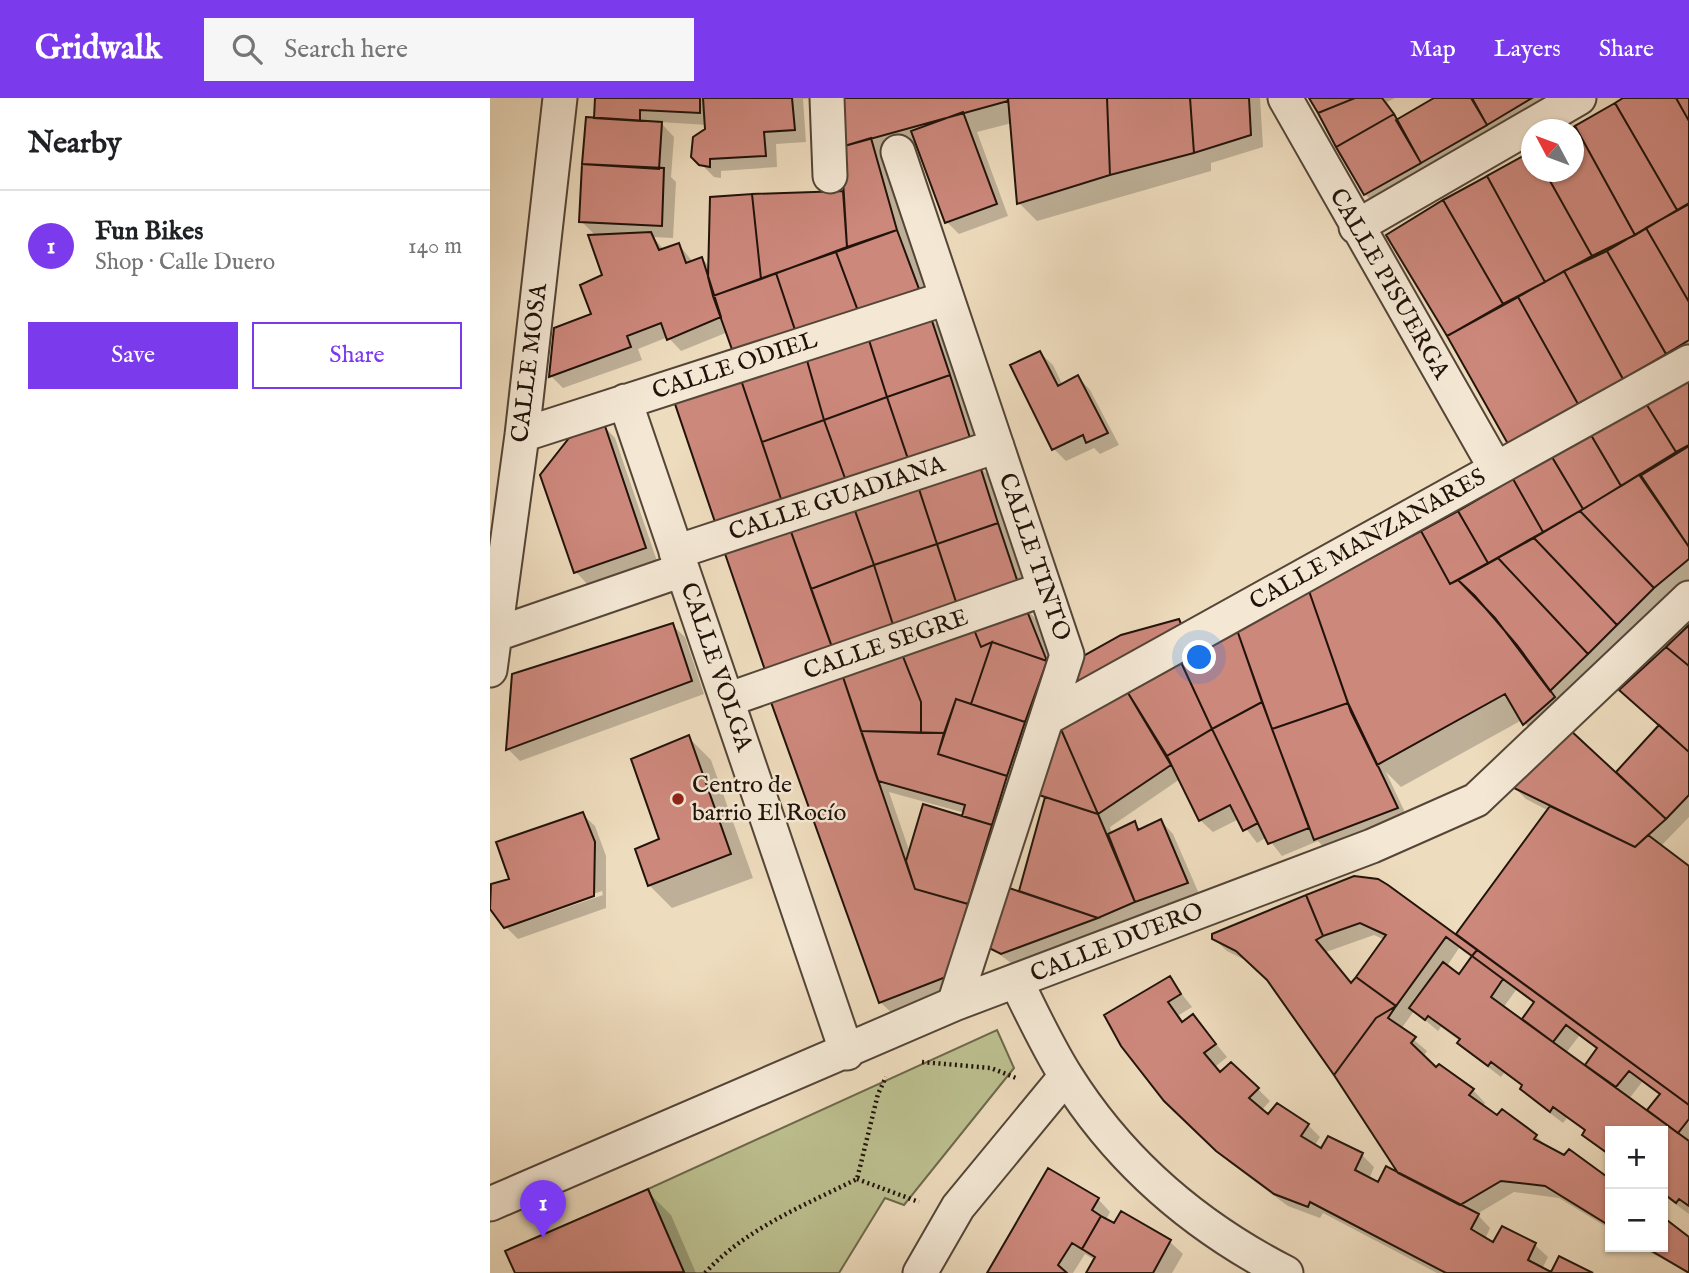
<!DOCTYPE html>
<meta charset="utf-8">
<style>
:root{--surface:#fff;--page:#f6f6f6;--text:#202124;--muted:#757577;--line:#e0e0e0;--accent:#7c3aed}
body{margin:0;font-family:"IM FELL English",serif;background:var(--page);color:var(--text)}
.controls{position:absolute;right:21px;bottom:21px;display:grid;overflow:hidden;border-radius:0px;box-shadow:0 2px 5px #0004}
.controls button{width:63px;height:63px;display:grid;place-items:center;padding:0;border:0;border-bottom:2px solid var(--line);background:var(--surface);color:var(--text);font:35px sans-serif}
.compass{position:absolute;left:1031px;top:21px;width:63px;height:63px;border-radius:50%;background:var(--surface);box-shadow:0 2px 5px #0004;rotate:311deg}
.you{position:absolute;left:710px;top:560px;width:24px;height:24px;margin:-18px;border:5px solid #fff;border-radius:50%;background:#1a73e8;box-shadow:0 0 0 10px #1a73e833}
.badge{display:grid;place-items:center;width:46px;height:46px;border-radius:50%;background:var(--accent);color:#fff;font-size:23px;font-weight:700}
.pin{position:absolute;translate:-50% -58px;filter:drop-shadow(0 2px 4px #0008)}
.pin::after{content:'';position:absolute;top:37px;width:24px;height:21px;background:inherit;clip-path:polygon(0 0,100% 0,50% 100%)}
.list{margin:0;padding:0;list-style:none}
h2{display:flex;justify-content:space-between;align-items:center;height:91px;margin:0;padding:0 28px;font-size:30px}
h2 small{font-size:23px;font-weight:400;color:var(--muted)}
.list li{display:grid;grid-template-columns:46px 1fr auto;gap:21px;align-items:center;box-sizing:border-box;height:112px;padding:0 28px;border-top:2px solid var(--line)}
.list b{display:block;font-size:26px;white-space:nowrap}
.list p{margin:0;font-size:23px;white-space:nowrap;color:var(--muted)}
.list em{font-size:23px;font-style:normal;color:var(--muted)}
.actions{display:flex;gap:14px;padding:21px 28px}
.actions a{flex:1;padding:16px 0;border:2px solid var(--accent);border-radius:0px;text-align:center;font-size:24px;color:var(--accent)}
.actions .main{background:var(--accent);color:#fff}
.icon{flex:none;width:38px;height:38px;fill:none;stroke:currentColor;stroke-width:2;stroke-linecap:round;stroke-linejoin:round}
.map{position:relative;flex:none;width:1199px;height:1175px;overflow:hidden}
header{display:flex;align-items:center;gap:42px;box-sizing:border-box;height:98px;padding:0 35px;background:var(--accent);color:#fff}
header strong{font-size:33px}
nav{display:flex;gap:38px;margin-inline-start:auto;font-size:24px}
.search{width:490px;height:63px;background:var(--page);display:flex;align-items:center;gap:18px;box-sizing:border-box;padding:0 24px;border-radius:0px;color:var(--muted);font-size:26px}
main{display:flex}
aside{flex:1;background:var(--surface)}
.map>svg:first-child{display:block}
</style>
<header>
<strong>Gridwalk</strong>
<div class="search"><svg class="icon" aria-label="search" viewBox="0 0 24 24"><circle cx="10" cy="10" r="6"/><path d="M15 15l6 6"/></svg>Search here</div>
<nav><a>Map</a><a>Layers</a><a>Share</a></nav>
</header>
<main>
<aside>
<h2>Nearby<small></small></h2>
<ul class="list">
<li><span class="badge">1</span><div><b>Fun Bikes</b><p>Shop · Calle Duero</p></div><em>140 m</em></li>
</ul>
<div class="actions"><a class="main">Save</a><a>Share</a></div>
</aside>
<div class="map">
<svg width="1199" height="1175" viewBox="0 0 1199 1175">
<rect width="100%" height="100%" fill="#eedcbe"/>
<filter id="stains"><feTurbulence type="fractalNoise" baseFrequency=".00286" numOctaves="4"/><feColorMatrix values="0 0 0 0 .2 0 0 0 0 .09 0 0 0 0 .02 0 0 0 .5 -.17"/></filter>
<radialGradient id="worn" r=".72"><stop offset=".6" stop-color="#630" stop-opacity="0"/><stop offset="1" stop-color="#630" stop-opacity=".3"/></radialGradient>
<!-- green -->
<path fill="#bcbf8f" stroke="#6e694c" stroke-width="2" d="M507,932L524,970L414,1107L395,1100L349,1175H192L158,1091Z"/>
<!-- shadow -->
<path fill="#0003" fill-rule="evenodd" d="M107,0H322L313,1L316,44L286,46L287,69L231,73V80L224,79L203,58L217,27L170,24L184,39L181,79L186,84L183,140L163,139L174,152L189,147L203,164L212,161L220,169L222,101L355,95L351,0H770L773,49L721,65V73L547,123L529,105L522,25L487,34L518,118L469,136L457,124L429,50L395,60L440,204L238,234L191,253L178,239L148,251L152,262L73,290L61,278L65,232L103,217L114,178L106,138L91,123Z
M820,0H905L897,4L909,23L947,0H1072L888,109L875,96Z
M1136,0H1199V258L1020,345L898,137L1042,74H1084V32ZM1116,152L1117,155L1093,166L1091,162Z
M439,219L452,232L492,352L240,438L186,304Z
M550,255L563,267L573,288L588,279L600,292L629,347L610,356L604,350L576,363L564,351Z
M1199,282V485L1077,631L1126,676L1171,628L1199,532V719L1170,749L1199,770V1116L1173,1097V1033H1120V1059L1094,1037L1096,1034L1077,1020L1073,1025L1044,1003L1032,991L1033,989L1014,975L1011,979L982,957L970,943L951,929L948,933L924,913L911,931L937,953L933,959L946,972L949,968L983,992L995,1005L992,1009L1046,1038L1058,1050L1075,1059L1079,1053L1120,1083V1131L1069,1100L1024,1094L987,1116L1000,1130L995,1141L1004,1146L1045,1147L1058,1159L1052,1171L1060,1175H947L833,1115L830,1120L798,1108L740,1065L675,1002L633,947L680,881L702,909L689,917L694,925L703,918L737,959L725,969L731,976L768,991L780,1003L771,1013L779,1019L818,1027L830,1039L824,1049L831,1053L872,1057L884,1069L879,1081L889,1086L913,1080L781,883L761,865L737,853L724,841L853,783L978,846L968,836L1059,713L1036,701L1024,689L1057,649L1032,622L911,689L896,674L919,723L838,754L828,743L792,758L777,739L767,745L749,721L723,734L710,722L690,681L620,729L622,736L644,725L651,732L671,723L683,736L710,798L525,868L501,850L530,796L556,702L551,697L571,630L690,562L932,435ZM1197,346L1199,348L1145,384L1143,381ZM966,478L992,502L968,485ZM884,837L895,842L862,886L836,854ZM969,850L982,860L970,878L957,868ZM1026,892L1045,906L1032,923L1013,910ZM1089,938L1108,952L1095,969L1076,955ZM1152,984L1171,998L1157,1015L1139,1001Z
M113,327L125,340L167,463L98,487L86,474Z
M488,367L501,380L539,498L290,587Z
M535,510L547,522L568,577L468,892L403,916L390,904L283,605ZM399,694L475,715L473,720L420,755Z
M182,527L195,539L214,596L30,663L18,651Z
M198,639L221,662L263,780L182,810L159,787Z
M92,716L105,728L116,758V810L28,841L17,830L113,797L112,793L14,827L4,816L0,805L2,787L22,782Z
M158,1094L181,1117L206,1175H26L17,1154Z
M608,1101L620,1114L616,1122L625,1127L631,1115L680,1144L693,1156L682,1175H598L605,1162L595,1156L583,1175H499Z
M1173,1122L1199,1141V1175L1150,1149H1173Z"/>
<!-- building -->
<path fill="#cd887c" stroke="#21130a" stroke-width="2" d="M105,0H210V15L150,12V23L104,20Z
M213,0H302L305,32L274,34L276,58L220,61V69L209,67L201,59L203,39L215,31Z
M349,0H518V3L351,49Z
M518,0H617L620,77L527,106Z
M617,0H700L704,55L620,77Z
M700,0H759L761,37L704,55Z
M819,0H865L828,15Z
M865,0H892L904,16L846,49L828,15Z
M944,0H982L997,27L931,65L906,22Z
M981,0H1042L997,27Z
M1133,0H1186L1199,23V105L1187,112L1125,5Z
M1186,0H1199V23Z
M1125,5L1187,112L1145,137L1085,28Z
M473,14L507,106L455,125L421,33Z
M904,16L931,65L874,97L846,49Z
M96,19L172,24L169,71L92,66Z
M1085,28L1145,137L1102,158L1055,74H1084V32H1079Z
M381,40L407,132L357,149L351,49Z
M1042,53V74H1055L1102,158L1055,184L997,78Z
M92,66L174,70L172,128L89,124Z
M997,78L1055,184L1013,206L953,102Z
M353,93L357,149L271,181L262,96Z
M262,96L271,181L223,198L218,179L220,99Z
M953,102L1013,206L957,238L896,137Z
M1199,106V204L1156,130Z
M1156,130L1199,204V242L1176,256L1117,153Z
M407,132L429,191L368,213L346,154Z
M161,134L169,152L189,145L196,165L212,159L231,219L177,242L171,225L137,238L141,249L59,279L64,230L101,216L90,187L112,177L98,137Z
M1117,153L1176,256L1133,281L1074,173Z
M346,154L368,213L306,235L286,175Z
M1074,173L1133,281L1088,306L1028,199Z
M286,175L306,235L244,257L223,198Z
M1028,199L1088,306L1018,346L957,238Z
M440,217L460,277L397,299L378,239Z
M378,239L397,299L334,322L316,259Z
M550,253L568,288L588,277L618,335L596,345L593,337L562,352L520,267Z
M316,259L334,322L272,344L250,279Z
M460,277L480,340L418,361L397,299Z
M250,279L292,404L226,427L184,303Z
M1199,281V347L1186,354L1155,304Z
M397,299L418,361L356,383L334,322Z
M1155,304L1186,354L1131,388L1101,337Z
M334,322L356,383L292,404L272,344Z
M114,325L156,450L84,475L50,377L79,340Z
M1101,337L1131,388L1093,411L1062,359Z
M1199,348V449L1150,378Z
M1062,359L1093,411L1053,434L1023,381Z
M489,365L508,425L447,446L427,385Z
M1150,376L1199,449V461L1164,490L1090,413Z
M1023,381L1053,434L998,465L968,413Z
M427,385L447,446L384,467L363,407Z
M363,407L384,467L321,491L299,428Z
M968,413L998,465L960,486L931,433Z
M1090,413L1164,490L1127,527L1044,440Z
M508,425L528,485L467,507L447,446Z
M299,428L343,552L276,575L233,450Z
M931,433L960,486L968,482L985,498L1027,547L1065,599L1033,627L1015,596L887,667L861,614L819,493Z
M1044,440L1127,527L1098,556L1008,460Z
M447,446L467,507L404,530L384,467Z
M1008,460L1098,556L1060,593L1005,520L968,482Z
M384,467L404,530L343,552L321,491Z
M819,493L858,605L782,631L747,532Z
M535,508L557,563L502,544L491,549L483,529Z
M689,521L694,533L586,588L590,560L631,537Z
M183,525L202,583L16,652L22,576Z
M1199,527V568L1176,549Z
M483,529L491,549L502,544L481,606L466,601L454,635H431V604L412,556Z
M747,532L772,604L722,631L689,560Z
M502,544L557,563L535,624L481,606Z
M1176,549L1199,568V654L1129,592Z
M412,556L431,604V635L371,633L353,579Z
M689,560L722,631L677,658L635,590Z
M353,579L425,791L478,806L456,879L389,905L281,604Z
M635,590L681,667L608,716L570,629Z
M466,601L535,624L517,678L448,656Z
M772,604L819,730L778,746L722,631Z
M858,605L908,710L824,742L782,631Z
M1169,627L1199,654V697L1176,721L1126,674Z
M570,629L608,716L549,697Z
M722,631L768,725L753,733L740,707L709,723L677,658Z
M1079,631L1176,721L1145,749L1022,689Z
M371,633L454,635L448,656L517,678L502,727L472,718L475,707L388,683Z
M199,637L241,756L158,788L145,751L169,741L141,661Z
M555,699L608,716L645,804L608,820L529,793Z
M433,706L502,727L478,806L425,791L416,763Z
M1060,708L1145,749L1158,737L1199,768V1007L966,836Z
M93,714L105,744L104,798L14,830L0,811L1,786L19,781L6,744Z
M671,721L698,785L645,804L618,736L645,723L648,732Z
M864,778L888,781L898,787L987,852L982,858L956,839L906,908L866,879L896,837L870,825L833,838L816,797Z
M519,790L608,820L511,856L499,850Z
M816,797L833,838L826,842L861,885L866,879L906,908L886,920L844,977L777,882L746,853L722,841V836Z
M987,852L1199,1007V1021L1188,1035L1157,1012L1170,996L1139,973L1126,989L1095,967L1107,950L1076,927L1063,944L1032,921L1044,904L982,858Z
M982,858L1013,881L1001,899L1199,1043V1108L1189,1101L1186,1105L1173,1095V1033H1120V1057L1092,1037L1095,1032L1063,1009L1060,1014L1030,991L1032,987L1001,964L998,968L967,945L970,941L938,918L935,922L919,910L953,864L969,876Z
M680,878L691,896L678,904L692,924L703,916L726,946L714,955L730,974L741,964L769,990L759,1000L778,1016L787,1005L819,1026L811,1038L831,1050L838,1038L873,1055L865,1072L888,1084L896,1068L989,1116L981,1131L1003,1144L1012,1128L1046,1145L1038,1162L1061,1174L1069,1158L1103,1175H956L820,1104L818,1109L784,1096L726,1053L674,1003L631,948L614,917Z
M906,908L898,920L926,939L921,945L946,969L949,966L984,991L979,997L1007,1017L1012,1011L1047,1037L1044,1041L1074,1057L1079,1051L1120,1081V1128L1055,1088L1011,1083L970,1107L908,1075L844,977L886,920Z
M558,1070L609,1100L602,1112L611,1118L592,1151L582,1145L568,1167L577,1175H497Z
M158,1091L194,1174L25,1175L15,1153Z
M631,1113L681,1142L663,1175H596L605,1159L592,1151L611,1118L624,1125Z
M1173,1119L1199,1139V1175L1155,1149H1173Z"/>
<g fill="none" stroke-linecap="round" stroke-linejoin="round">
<defs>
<path id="minor" d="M337,0L340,78
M795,0L1006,371
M408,54L577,557L464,906
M866,129L1089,0
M135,303L357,955
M32,337L457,200
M186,454L507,348
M4,537L192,472
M0,572L32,337L70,0
M237,602L554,491
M557,620L1199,264
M526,883C542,915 557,948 576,978C630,1064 706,1129 796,1175
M0,1106L464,906L882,748L986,702L1199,500
M430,1175L468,1109L576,978"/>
</defs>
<!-- minor casing -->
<use href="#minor" stroke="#544537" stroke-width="37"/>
<!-- path -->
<path stroke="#21130a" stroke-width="4.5" stroke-dasharray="2 3.5" stroke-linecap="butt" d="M432,964L501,970L526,980
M367,1081L429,1104
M215,1175C255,1131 315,1107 367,1081L388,996L396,979"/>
<!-- minor -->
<use href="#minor" stroke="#f4e8d5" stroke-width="33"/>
</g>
<!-- markers -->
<circle fill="#8f2418" stroke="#f4e8d5" stroke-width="2.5" cx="188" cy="701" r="7"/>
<g text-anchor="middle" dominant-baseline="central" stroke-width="5" stroke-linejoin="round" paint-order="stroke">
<!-- street labels -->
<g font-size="24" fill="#21130a" stroke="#f4e8d5">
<text transform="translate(899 186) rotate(60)">CALLE PISUERGA</text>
<text transform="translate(40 265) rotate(-83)">CALLE MOSA</text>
<text transform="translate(245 268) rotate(-18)">CALLE ODIEL</text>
<text transform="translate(347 401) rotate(-18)">CALLE GUADIANA</text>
<text transform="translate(878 442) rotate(-29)">CALLE MANZANARES</text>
<text transform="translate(544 459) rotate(71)">CALLE TINTO</text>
<text transform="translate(396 547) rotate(-19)">CALLE SEGRE</text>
<text transform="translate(226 569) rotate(71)">CALLE VOLGA</text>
<text transform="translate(627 845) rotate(-21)">CALLE DUERO</text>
</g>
<!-- poi labels -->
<g font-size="24" fill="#21130a" stroke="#f4e8d5" text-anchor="start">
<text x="202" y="687">Centro de<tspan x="202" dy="28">barrio El Rocío</tspan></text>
</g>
</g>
<rect width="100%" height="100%" filter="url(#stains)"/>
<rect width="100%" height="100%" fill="url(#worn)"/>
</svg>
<div class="controls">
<button>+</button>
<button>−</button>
</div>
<svg class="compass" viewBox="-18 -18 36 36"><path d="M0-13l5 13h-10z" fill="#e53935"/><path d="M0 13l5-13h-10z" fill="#757577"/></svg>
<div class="you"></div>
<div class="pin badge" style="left:53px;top:1140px">1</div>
</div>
</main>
